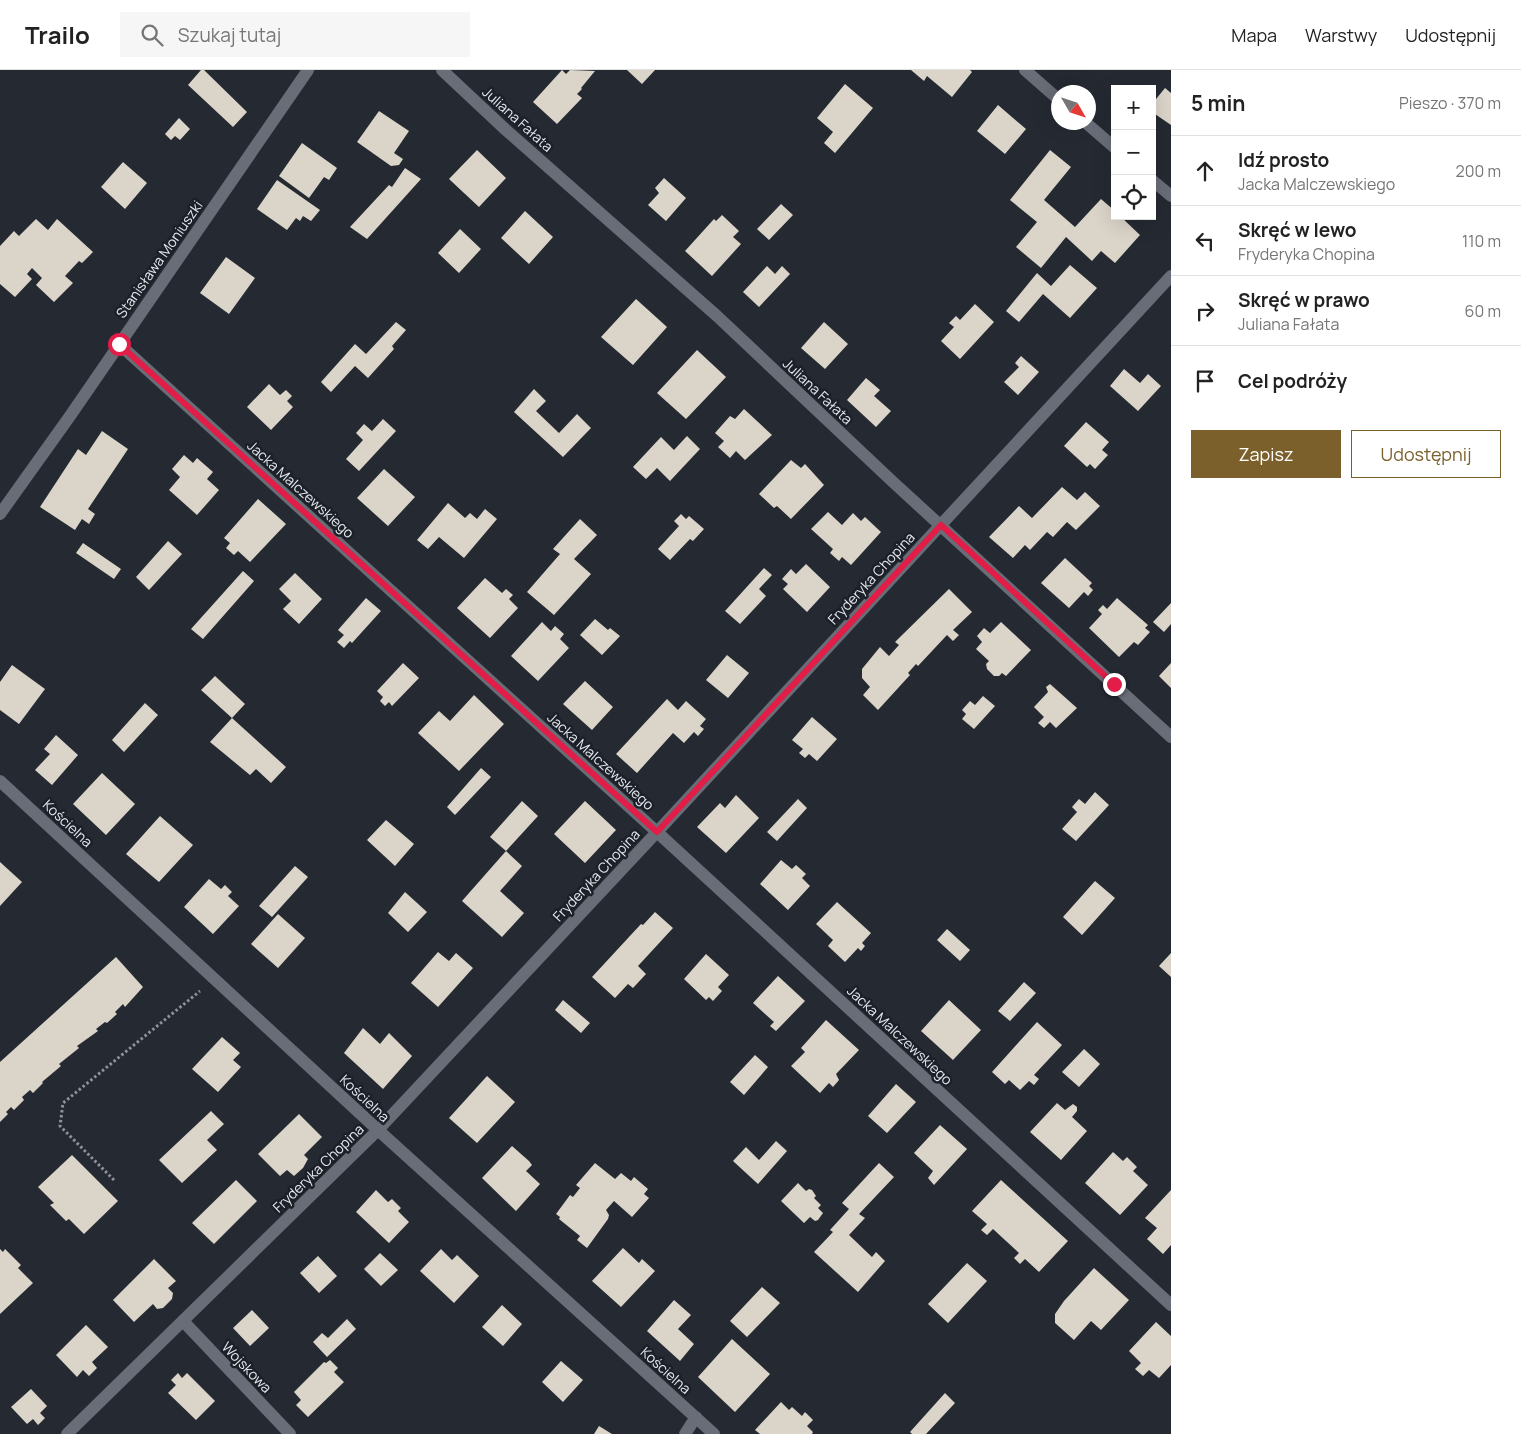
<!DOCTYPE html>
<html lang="pl">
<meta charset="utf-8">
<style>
:root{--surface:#fff;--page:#f6f6f6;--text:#222;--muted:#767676;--line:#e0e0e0;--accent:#7b602b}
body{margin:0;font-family:Manrope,sans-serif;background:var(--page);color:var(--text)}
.controls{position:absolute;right:15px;top:15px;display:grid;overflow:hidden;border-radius:0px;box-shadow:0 5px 20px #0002}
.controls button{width:45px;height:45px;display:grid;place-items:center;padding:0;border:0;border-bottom:1px solid var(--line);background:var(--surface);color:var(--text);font:25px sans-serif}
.compass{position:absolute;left:1051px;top:15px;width:45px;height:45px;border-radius:50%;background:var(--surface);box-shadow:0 5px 20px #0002;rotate:129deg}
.stop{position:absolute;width:15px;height:15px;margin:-11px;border:4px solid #e11d48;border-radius:50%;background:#fff}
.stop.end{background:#e11d48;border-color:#fff;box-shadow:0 1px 5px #0008}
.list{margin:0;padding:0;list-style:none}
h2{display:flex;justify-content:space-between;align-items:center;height:65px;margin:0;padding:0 20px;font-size:21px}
h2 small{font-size:16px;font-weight:400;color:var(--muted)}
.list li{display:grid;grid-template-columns:32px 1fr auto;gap:15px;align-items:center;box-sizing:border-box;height:70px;padding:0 20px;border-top:1px solid var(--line)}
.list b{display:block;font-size:19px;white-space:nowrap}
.list p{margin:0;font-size:16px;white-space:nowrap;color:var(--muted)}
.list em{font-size:16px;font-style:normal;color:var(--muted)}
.actions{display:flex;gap:10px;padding:15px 20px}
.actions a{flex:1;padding:11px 0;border:1px solid var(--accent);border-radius:0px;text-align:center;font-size:18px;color:var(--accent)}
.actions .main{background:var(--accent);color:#fff}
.icon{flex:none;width:28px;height:28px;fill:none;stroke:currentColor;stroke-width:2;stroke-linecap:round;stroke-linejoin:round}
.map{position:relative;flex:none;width:1171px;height:1364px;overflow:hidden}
header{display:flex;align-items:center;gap:30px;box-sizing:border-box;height:70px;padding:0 25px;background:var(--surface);border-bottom:1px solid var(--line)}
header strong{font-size:24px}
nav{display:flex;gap:28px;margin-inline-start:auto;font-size:18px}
.search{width:350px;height:45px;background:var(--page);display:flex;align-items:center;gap:12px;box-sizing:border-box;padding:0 18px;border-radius:0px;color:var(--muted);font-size:19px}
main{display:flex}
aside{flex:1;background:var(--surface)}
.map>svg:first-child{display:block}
</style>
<header>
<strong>Trailo</strong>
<div class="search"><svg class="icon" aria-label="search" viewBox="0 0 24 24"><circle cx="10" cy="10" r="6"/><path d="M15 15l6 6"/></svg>Szukaj tutaj</div>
<nav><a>Mapa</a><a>Warstwy</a><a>Udostępnij</a></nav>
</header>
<main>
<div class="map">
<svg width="1171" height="1364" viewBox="0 0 1171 1364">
<rect width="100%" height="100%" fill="#252a32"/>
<!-- building -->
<path fill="#dad4c9" d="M201,0H204L247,42L233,57L188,15Z
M562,0L566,4L570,0L595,1L581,18L582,19L577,24L582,28L557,54L533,32Z
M627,0H655L642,14Z
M911,0H970L972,2L952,27L927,6L924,11Z
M845,14L873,38L835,83L824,73L833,62L817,48Z
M1165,18L1171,23V55L1152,42V34Z
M998,35L1026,59L1005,84L977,61Z
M379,41L409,61L394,83L403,89L399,95L391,96L357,72Z
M179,48L190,59L180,70L175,66L171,70L165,64Z
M302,73L337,98L329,110L324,107L309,128L279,106Z
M477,80L506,108L479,137L449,109Z
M1050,80L1071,97L1044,130L1075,157L1101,129L1115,141V146H1120L1140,165L1115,193L1101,181L1092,191L1066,167L1041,198L1016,177L1037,152L1010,130Z
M123,92L147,113L125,139L101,117Z
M405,98L421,109L367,169L350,157L389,115L392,117Z
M664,108L686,128L666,151L648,135L659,123L655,118Z
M277,110L320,140L311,151L303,146L300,151L296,148L287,160L257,139Z
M781,134L793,145L769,170L757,159Z
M525,141L553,167L529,194L501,168Z
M722,145L739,161L733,167L741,174L712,206L685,181L714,149L716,151Z
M36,149L48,160L57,149L93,182L82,193L79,191L65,206L73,213L54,232L36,215L42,208L32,198L27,204L32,209L15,227L0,214V176L14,161L19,166Z
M460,159L481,179L459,203L438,183Z
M226,187L255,208L229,244L200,223Z
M1070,195L1097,218L1070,248L1043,224L1019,252L1006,241L1037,203L1051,216Z
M767,196L775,204L782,196L790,204L759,237L743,222Z
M636,229L667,257L633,295L601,267Z
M975,234L994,252L960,289L941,271L954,257L949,253L956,246L960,250Z
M396,252L406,260L392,276L394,279L368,308L355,296L331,322L321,312L355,274L366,284Z
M824,252L848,274L825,299L801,278Z
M697,280L726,307L686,349L657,323Z
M1021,286L1039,302L1018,325L1004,312L1019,297L1015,293Z
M1124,299L1140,313L1148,304L1161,316L1138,341L1110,316Z
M866,308L880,320L874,326L891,341L876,357L847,330Z
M269,314L280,325L286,320L292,326L287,331L293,337L271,360L247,337Z
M534,319L546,331L536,341L559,363L577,344L591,358L563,387L514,342Z
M744,339L772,365L745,390L736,381L730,388L718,377L724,371L715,363L730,346L735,349Z
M383,349L396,361L359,401L346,389L363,370L356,363L364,354L372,361Z
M1086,352L1109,372L1102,380L1108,385L1095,399L1090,394L1087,397L1064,376Z
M102,361L128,379L88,439L95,444L89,454L82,449L75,460L40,437L78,379L86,385Z
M687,366L700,379L670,411L657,398L646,409L633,397L661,367L674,380Z
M184,385L193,393L197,388L213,402L207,409L219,420L197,445L169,420L180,407L172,399Z
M791,390L801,398L805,394L824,415L791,449L777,436L774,438L759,424Z
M384,399L415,427L388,456L357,428Z
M1062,417L1077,430L1085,422L1100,436L1076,460L1067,452L1053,467L1047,462L1030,480L1025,475L1013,488L989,467L1019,436L1032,448Z
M258,429L286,454L250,492L238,481L234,485L226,478L230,473L224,468Z
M448,433L465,448L470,443L477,449L485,439L497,449L464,488L439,467L428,479L417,470Z
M828,442L842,455L853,443L861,451L865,447L881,462L851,495L842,487L839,491L830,483L833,479L811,459Z
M681,444L686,449L689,446L704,459L693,471L690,469L670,490L658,479L679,456L674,451Z
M580,449L597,465L574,489L591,504L554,545L527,522L560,484L553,479Z
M168,471L182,484L149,520L136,507Z
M83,473L121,499L114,509L76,483Z
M1065,488L1092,513L1089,516L1093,520L1088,526L1084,522L1069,538L1041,513Z
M806,494L830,517L807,542L783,519L788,514L782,509L791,499L796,504Z
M764,498L772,505L759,519L766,526L740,554L725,541Z
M243,501L254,511L203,569L191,559Z
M295,503L322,529L299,554L283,539L291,531L279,519Z
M485,508L502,523L506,519L513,525L509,529L518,538L490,568L457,538Z
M949,519L972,542L953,560L959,565L953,571L947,565L918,596L916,594L908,603L910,605L878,640L863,625L870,617L862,608V599L880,577L889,586L899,575L895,572Z
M366,528L381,541L352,573L350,571L344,578L337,572L344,565L338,560Z
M1117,528L1148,555L1145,558L1150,562L1138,575L1134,572L1119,587L1089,558L1102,544L1098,540L1103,535L1107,539Z
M1171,533V554L1164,562L1153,552Z
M595,549L608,560L610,558L620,566L602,585L580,565Z
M542,552L551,561L555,556L564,564L560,569L569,578L538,611L511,586Z
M1001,552L1031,580L1006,606L1002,603L999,606H994L987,599L986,594L989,591L976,579L982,572L977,566L984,558L990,563Z
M727,585L749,603L728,628L706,610Z
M403,593L419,608L392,636L389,632L385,636L380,631L383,627L377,621Z
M1171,593V618L1159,606Z
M12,595L45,619L19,654L0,640V612Z
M215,606L245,634L232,648L201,620Z
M585,611L613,637L592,660L563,634Z
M1050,614L1077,638L1056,658L1050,652L1044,658L1038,653L1044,647L1034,637L1048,622L1046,617Z
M474,625L504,654L459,701L418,663L439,641L450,651Z
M983,626L995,636L974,659L962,649L966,644L962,640L970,631L975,635Z
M667,629L678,640L686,631L706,649L700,656L704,659L698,666L694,662L684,673L673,663L637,703L616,684Z
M145,633L158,645L124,682L112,670Z
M812,647L837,669L817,691L809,684L805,688L799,683L803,679L792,670Z
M232,648L286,697L271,713L256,699L250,705L210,672Z
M56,665L78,685L52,715L35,700L50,684L44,679Z
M481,698L491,707L455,745L447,737Z
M102,703L135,734L106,765L73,734Z
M1095,722L1109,735L1076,771L1062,759L1077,742L1072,737L1079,729L1085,734Z
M736,725L759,748L726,783L697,757L720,733L725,738Z
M798,729L807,738L777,771L767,762Z
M522,731L538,746L506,781L490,767Z
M585,731L616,760L585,793L554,764Z
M160,746L193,775L159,812L126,784Z
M386,750L414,774L395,796L367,770Z
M506,781L522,796L500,821L524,843L502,867L462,831Z
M781,790L792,799L796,795L806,804L802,808L810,816L788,840L760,814Z
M0,792L22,812L0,836Z
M295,796L308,807L272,847L259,836Z
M209,809L221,819L225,815L232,822L228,826L239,836L213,864L184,837Z
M1095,811L1115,828L1082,865L1063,847Z
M405,822L427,842L408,862L388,843Z
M837,832L871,863L862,873L865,876L861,881L858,878L845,892L828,876L833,870L816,854Z
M655,842L673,858L638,896L646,904L633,918L628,914L615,928L592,907L641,854L643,855Z
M278,844L305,868L278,898L251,874Z
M947,859L970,880L960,891L937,870Z
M438,882L449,891L456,883L473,898L438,937L411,913Z
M1171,883V907L1159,896Z
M706,884L729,905L718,917L722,921L713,931L709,927L706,930L684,909Z
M116,887L143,917L125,937L123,934L115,942L117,944L107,953L105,952L96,959L98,961L77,976L79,978L59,994L61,996L42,1012L43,1013L33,1023L30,1020L22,1027L24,1030L14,1040L11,1037L6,1042L8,1044L0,1052V992Z
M778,906L805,931L776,961L770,956L774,952L753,933Z
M1024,912L1036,923L1010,951L998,941Z
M563,930L590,953L581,963L555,940Z
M949,930L981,960L953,990L921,961Z
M826,950L859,980L836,1004L839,1010L833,1017L829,1013L820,1023L791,996L805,982L801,978Z
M1037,952L1062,975L1034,1005L1039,1009L1034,1015L1029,1011L1020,1020L1009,1010L1005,1014L992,1002Z
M363,958L380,974L389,963L412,986L383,1019L344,983Z
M222,967L240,983L233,990L241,997L218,1022L192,999Z
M1084,979L1100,994L1079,1017L1062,1002Z
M755,985L768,997L744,1025L730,1012Z
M487,1006L515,1032L477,1073L449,1048Z
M896,1014L916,1032L887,1063L868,1046Z
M1057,1033L1065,1040L1073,1034L1077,1037V1041L1072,1047L1087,1061L1061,1090L1030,1062Z
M211,1041L224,1054L207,1070L217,1080L182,1113L159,1090Z
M299,1044L322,1067L304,1085L308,1089L303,1098L294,1106L287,1100L280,1106L258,1084Z
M940,1055L967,1079L934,1115L928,1108L933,1101L914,1083Z
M776,1071L787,1081L758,1114L733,1091L746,1077L759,1090Z
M512,1076L529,1091L532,1095L526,1101L540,1114L516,1141L482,1108Z
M1113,1082L1123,1091L1127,1087L1137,1097L1133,1101L1148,1115L1120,1145L1085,1113Z
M72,1085L118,1131L84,1164L69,1149L66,1151L50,1135L54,1133L38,1117Z
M595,1093L615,1109L621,1103L631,1111L634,1107L648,1119L644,1124L649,1128L632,1147L614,1131L606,1140L609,1145L608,1149L587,1178L577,1170L580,1166L559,1149L560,1147L556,1144L570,1125L573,1127L580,1118L576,1115Z
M879,1093L894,1107L859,1144L865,1148L849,1165L872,1187L876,1182L885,1191L858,1222L814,1182L833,1162L830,1160L849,1139L842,1133Z
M236,1110L257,1131L214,1174L192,1153Z
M1001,1110L1068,1171L1039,1202L1025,1189L1020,1194L1014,1188L1019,1183L993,1159L987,1165L981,1160L987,1154L972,1141Z
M798,1113L806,1121L809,1119L812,1120L816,1126L814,1128L821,1135L818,1138L823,1143L818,1150L815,1151L810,1147L804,1153L781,1131Z
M376,1120L388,1132L392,1129L401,1138L398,1141L409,1152L389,1173L356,1142Z
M1171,1120V1175L1163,1184L1147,1169L1157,1158L1145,1148Z
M623,1178L639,1193L642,1189L655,1201L621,1237L592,1211Z
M0,1179L3,1182L5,1179L21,1195L18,1198L33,1213L0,1244Z
M441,1179L452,1190L457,1185L479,1206L454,1233L420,1201Z
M380,1183L398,1200L381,1216L364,1199Z
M318,1186L337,1206L319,1223L300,1203Z
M154,1189L176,1211L168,1218L173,1223L172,1229L163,1238L157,1239L153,1234L134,1252L113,1230Z
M967,1193L987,1211L948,1253L928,1234Z
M1094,1198L1129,1230L1101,1260L1091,1251L1074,1270L1055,1253V1244L1064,1231Z
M762,1217L780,1233L747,1267L730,1251Z
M674,1230L691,1245L678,1259L694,1274L680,1291L647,1261Z
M502,1235L522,1254L503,1276L482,1257Z
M252,1240L269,1258L250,1276L233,1258Z
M347,1249L356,1259L327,1287L313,1272L322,1263L328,1268Z
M1156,1252L1171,1266V1295L1159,1308L1149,1300L1143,1306L1135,1299L1141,1293L1129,1281Z
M86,1255L108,1277L92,1292L97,1298L89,1306L83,1300L77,1307L56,1285Z
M732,1269L770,1304L735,1342L698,1307Z
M330,1290L338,1298L334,1302L344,1312L308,1347L296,1335L301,1330L294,1322L324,1292L326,1293Z
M561,1291L583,1310L563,1332L542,1312Z
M178,1303L182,1308L187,1303L215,1331L196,1350L168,1323L176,1315L171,1310Z
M31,1319L47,1336L40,1343L45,1348L38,1355L33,1349L27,1354L11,1337Z
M945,1323L955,1333L926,1364H912L910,1362Z
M781,1332L789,1340L792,1337L802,1346L805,1342L813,1350L807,1356L813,1362L812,1364H760L755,1360Z
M599,1356L612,1364H594Z"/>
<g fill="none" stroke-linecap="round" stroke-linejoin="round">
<!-- path -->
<path stroke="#8e9299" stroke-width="3" stroke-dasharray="2.5 2.5" stroke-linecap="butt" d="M114,1110L60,1056L63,1033L200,921"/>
<!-- minor -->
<path stroke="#686d77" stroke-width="12" d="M442,0L506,60L717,246L893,412L1171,667
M1025,0L1058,29
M1085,52L1115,78
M1152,110L1171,126
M119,274L657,762L1171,1235
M0,444L70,346L308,0
M0,711L378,1060L714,1364
M183,1251L290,1364
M67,1364L378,1060L657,762L1171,206
M685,1364L696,1347"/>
</g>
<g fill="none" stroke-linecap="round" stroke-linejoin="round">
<!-- route -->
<path stroke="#e11d48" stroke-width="6" d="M119,274L657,762L941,455L1114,614"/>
</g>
<g text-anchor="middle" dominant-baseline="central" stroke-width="5" stroke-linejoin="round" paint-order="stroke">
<!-- street labels -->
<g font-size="14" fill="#e6e9ef" stroke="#1c2028">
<text transform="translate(518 49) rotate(42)">Juliana Fałata</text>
<text transform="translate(159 189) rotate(-55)">Stanisława Moniuszki</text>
<text transform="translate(818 321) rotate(43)">Juliana Fałata</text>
<text transform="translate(301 419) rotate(42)">Jacka Malczewskiego</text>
<text transform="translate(871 508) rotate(-47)">Fryderyka Chopina</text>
<text transform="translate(601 691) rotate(42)">Jacka Malczewskiego</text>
<text transform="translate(68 753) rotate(43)">Kościelna</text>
<text transform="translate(596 805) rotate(-47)">Fryderyka Chopina</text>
<text transform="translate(900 965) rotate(43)">Jacka Malczewskiego</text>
<text transform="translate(365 1028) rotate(43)">Kościelna</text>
<text transform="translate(318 1098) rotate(-44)">Fryderyka Chopina</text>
<text transform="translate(247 1297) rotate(46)">Wojskowa</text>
<text transform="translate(666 1300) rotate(42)">Kościelna</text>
</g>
</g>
</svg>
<div class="controls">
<button>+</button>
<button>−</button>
<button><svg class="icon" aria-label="locate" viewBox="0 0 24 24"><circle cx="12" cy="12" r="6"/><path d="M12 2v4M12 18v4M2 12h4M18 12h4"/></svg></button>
</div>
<svg class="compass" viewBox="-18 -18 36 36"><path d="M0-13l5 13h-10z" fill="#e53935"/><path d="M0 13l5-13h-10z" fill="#767676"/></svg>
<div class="stop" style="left:119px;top:274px"></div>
<div class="stop end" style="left:1114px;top:614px"></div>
</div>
<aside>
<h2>5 min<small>Pieszo · 370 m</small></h2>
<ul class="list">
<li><svg class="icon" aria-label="ahead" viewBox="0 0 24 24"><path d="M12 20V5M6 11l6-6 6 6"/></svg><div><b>Idź prosto</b><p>Jacka Malczewskiego</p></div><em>200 m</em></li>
<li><svg class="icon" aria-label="left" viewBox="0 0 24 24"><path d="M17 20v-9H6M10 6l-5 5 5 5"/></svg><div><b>Skręć w lewo</b><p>Fryderyka Chopina</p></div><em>110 m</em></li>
<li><svg class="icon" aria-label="right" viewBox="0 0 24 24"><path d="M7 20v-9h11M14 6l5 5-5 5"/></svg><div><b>Skręć w prawo</b><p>Juliana Fałata</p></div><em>60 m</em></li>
<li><svg class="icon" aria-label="arrive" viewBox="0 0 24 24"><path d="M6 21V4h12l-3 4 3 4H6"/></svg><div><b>Cel podróży</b></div></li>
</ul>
<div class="actions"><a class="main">Zapisz</a><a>Udostępnij</a></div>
</aside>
</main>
